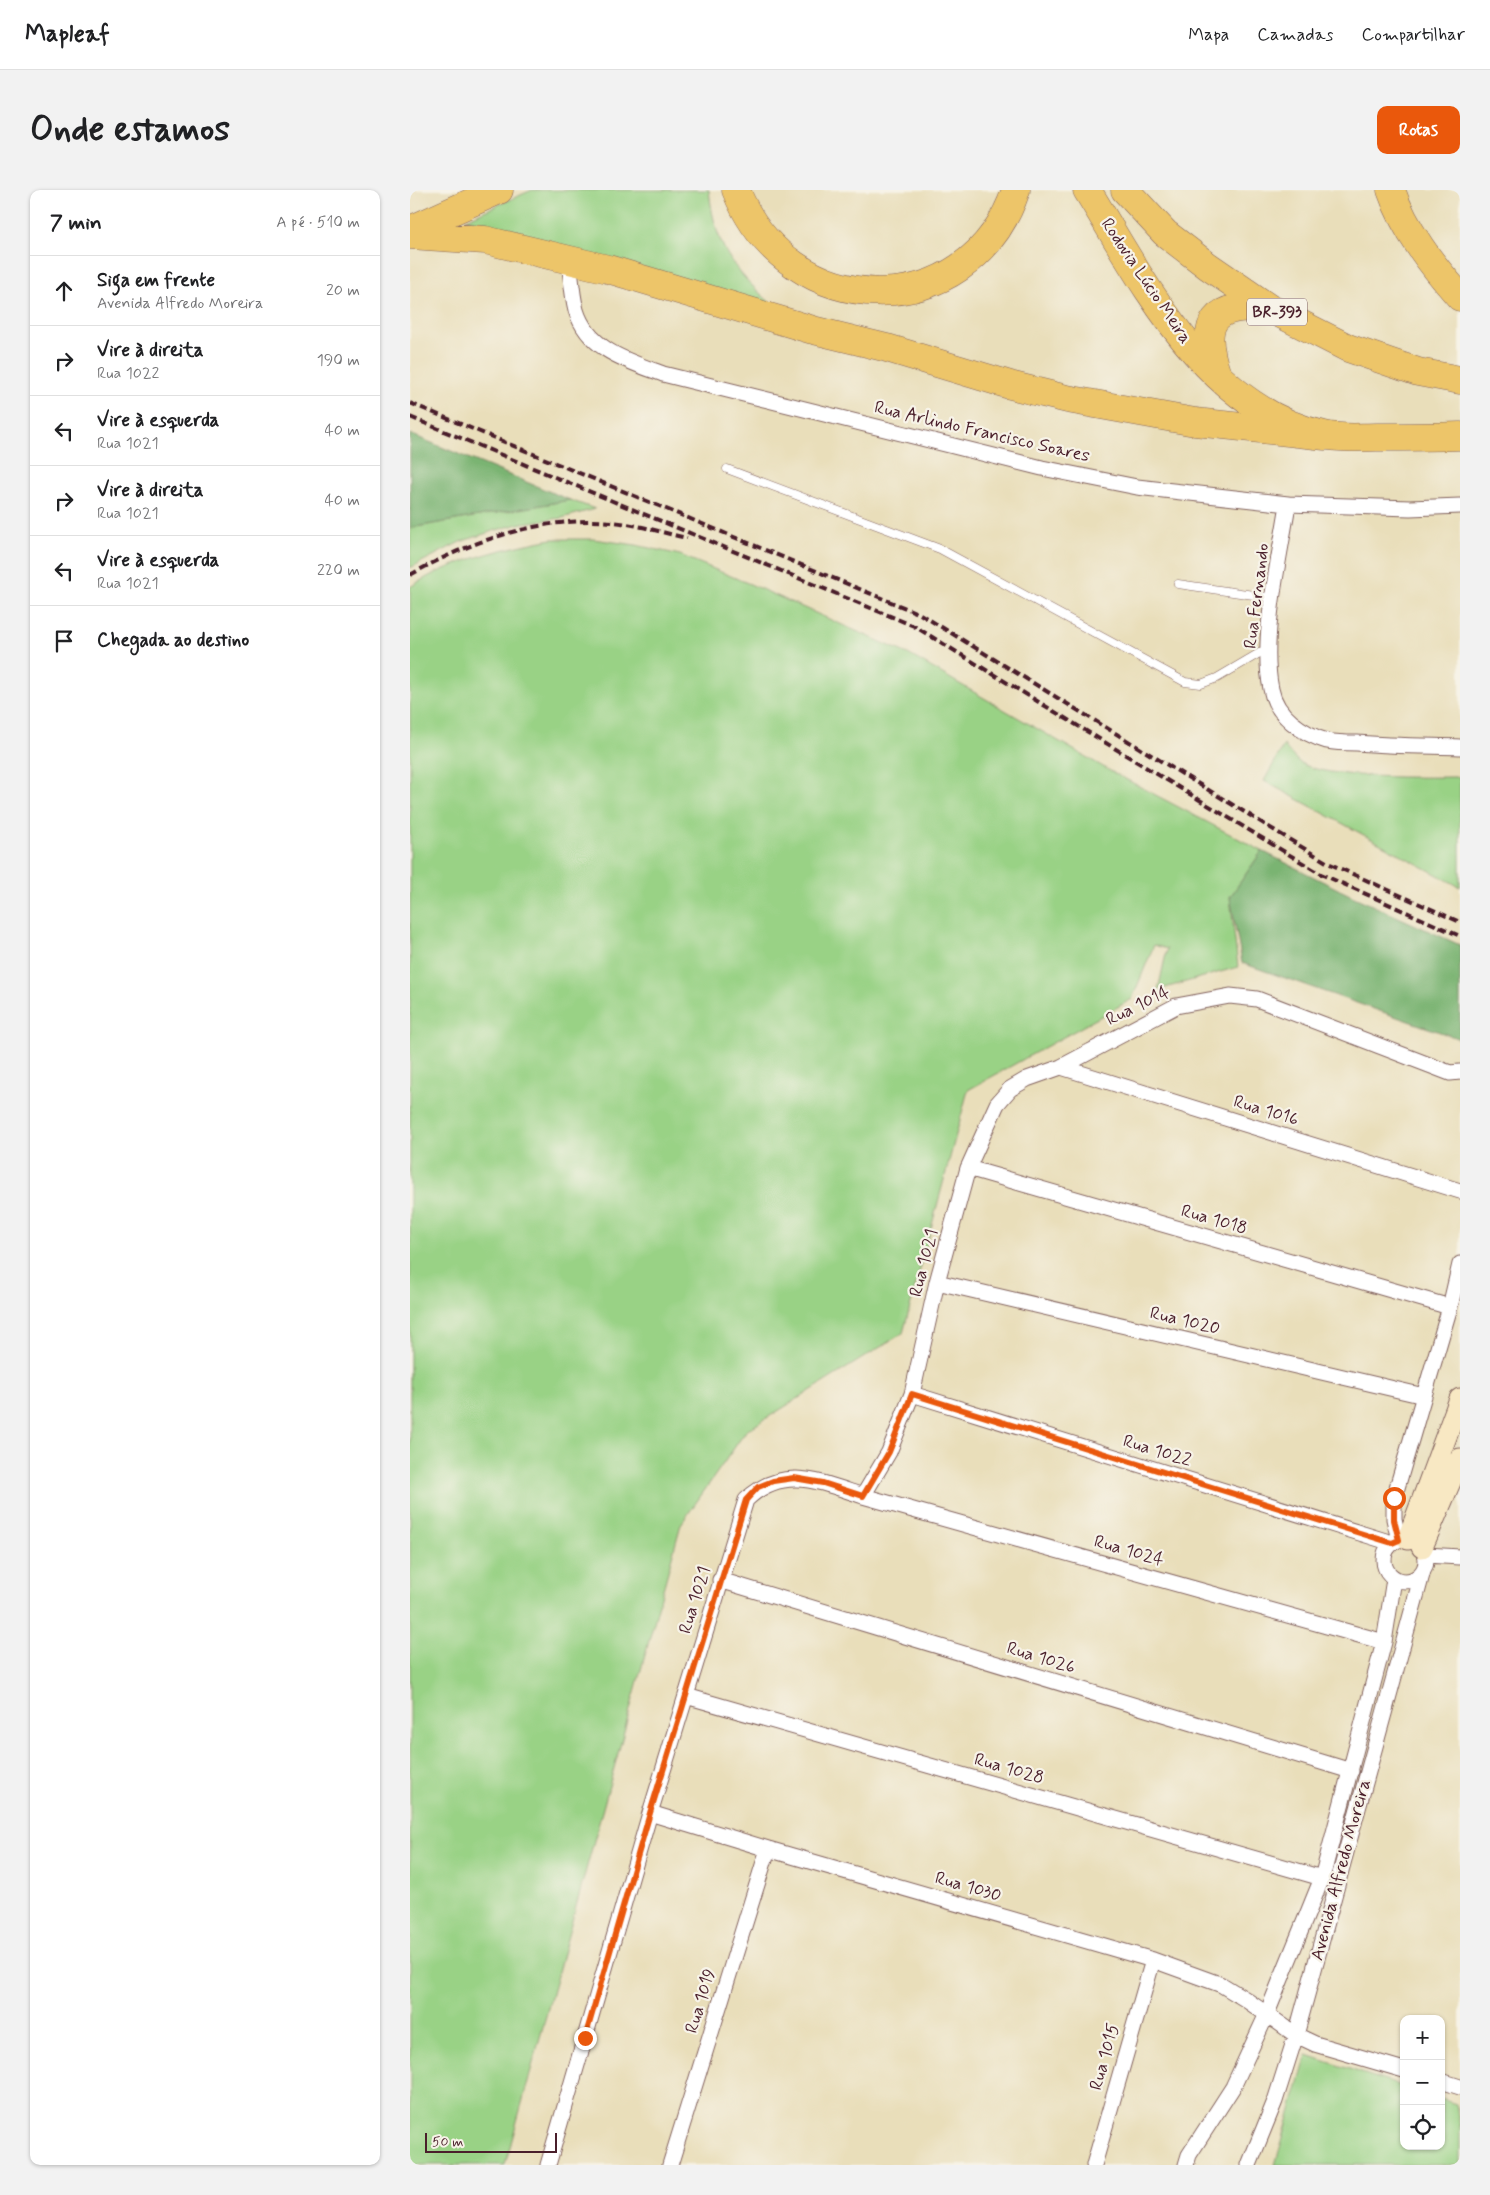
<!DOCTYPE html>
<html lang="pt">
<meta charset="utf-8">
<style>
:root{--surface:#fff;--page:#f2f2f2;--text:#202124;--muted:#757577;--line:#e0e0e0;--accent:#ea580c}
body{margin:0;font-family:Mynerve,sans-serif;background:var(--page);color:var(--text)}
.controls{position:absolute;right:15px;bottom:15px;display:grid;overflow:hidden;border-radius:10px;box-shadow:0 1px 4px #0004}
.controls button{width:45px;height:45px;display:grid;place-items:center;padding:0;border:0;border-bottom:1px solid var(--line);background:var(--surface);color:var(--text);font:25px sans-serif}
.scale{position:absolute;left:15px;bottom:12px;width:132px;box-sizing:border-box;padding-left:5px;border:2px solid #4a1f2b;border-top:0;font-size:14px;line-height:18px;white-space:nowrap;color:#4a1f2b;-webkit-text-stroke:4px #f7f3e8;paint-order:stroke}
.stop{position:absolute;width:15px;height:15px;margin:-11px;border:4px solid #ea580c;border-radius:50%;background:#fff}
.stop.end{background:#ea580c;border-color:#fff;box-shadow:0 1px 5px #0008}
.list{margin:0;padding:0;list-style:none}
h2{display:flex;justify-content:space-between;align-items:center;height:65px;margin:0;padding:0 20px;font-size:21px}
h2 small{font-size:16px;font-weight:400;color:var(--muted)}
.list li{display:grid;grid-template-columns:32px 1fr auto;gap:15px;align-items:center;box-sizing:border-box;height:70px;padding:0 20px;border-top:1px solid var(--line)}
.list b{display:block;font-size:19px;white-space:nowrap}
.list p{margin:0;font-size:16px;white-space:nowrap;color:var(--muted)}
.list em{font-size:16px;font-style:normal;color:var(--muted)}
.icon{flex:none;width:28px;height:28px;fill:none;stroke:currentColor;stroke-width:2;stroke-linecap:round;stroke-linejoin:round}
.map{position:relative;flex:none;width:1050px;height:1975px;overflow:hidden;border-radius:10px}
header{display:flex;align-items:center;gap:30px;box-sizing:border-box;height:70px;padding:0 25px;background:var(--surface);border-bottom:1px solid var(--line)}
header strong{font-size:24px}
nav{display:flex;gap:28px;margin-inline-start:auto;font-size:18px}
.intro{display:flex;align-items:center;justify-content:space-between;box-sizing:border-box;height:120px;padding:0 30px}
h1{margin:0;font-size:35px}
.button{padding:12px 22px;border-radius:10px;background:var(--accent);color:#fff;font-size:18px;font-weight:700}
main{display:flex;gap:30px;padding:0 30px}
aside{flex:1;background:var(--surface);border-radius:10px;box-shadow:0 1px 4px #0004}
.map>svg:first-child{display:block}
</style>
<header>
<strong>Mapleaf</strong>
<nav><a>Mapa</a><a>Camadas</a><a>Compartilhar</a></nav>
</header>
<div class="intro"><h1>Onde estamos</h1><a class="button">Rotas</a></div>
<main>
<aside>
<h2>7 min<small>A pé · 510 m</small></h2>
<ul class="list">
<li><svg class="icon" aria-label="ahead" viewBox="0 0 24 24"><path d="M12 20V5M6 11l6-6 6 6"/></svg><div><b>Siga em frente</b><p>Avenida Alfredo Moreira</p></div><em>20 m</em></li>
<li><svg class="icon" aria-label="right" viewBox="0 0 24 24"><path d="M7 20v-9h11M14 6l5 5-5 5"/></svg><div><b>Vire à direita</b><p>Rua 1022</p></div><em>190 m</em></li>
<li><svg class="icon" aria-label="left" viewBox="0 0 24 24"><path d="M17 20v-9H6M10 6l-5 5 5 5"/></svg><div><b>Vire à esquerda</b><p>Rua 1021</p></div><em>40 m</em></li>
<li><svg class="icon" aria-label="right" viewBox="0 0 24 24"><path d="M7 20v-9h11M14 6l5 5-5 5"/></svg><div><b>Vire à direita</b><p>Rua 1021</p></div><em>40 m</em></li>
<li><svg class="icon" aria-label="left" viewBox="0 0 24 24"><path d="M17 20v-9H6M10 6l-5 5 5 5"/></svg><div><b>Vire à esquerda</b><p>Rua 1021</p></div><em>220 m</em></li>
<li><svg class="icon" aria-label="arrive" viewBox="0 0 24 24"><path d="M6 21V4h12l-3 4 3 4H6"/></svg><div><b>Chegada ao destino</b></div></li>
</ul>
</aside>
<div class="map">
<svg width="1050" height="1975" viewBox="0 0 1050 1975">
<rect width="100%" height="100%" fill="#f7f3e8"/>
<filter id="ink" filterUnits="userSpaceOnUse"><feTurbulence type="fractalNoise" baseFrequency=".02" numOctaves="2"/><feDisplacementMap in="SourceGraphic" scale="10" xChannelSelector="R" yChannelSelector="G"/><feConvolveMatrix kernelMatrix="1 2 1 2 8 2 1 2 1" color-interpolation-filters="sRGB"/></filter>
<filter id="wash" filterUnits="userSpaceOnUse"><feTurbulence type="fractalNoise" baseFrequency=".0096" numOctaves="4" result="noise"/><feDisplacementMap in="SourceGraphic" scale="20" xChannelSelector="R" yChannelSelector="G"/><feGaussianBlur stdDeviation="1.12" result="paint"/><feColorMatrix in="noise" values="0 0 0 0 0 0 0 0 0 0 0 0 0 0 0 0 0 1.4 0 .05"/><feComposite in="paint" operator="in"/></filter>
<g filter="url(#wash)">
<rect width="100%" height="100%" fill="#e9deba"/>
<!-- green -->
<path fill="#99d285" stroke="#727858" d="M122,0H299C306,65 328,84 374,125L56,29Z
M160,310L185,319L152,328L112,333L83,341L50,352L0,378V338Z
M142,349H183L226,355L270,365L340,394L498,464L702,582L852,661L820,707L828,777L748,800L757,759L744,755L722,809L558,900L493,1143L336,1241L271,1334L95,1975H0V397C40,371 95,358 142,349Z
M874,555C878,561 884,568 889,572C914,590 1017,587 1050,587V697L854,591Z
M897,1865L994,1897V1956H1031V1909L1046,1914L1050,1937V1975H865Z"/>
<!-- forest -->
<path fill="#7ab472" stroke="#626a4e" d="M0,244L160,310L0,338Z
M852,661L942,706L1050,755V849L832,773L820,707Z"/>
</g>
<g filter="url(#ink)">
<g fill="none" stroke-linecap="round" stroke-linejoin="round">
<defs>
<path id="lane" d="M317,279L530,359L775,492L791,494L807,488L858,458
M768,394L864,408"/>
<path id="street" d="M159,70C161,86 162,104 166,120C178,160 218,171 253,184L632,278L727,297L878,314L1000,318L1050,316
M878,314C870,367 850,448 861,499C866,526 893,544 917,551C926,553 938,553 947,553C981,556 1016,556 1050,557
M651,877L1050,1001
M558,978L1040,1117
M527,1092L1014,1206
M502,1204L982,1353
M453,1306L974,1452
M974 1370a21 21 0 1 1 42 0a21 21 0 1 1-42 0Z
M989,1350L984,1329V1308L1040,1117L1050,1074
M1016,1365L1050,1367
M310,1390L941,1581
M276,1506L912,1688
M240,1623L358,1659L743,1770L812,1795L835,1809L886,1845L905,1854L994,1880
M1031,1891L1050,1897
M138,1975L240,1623L336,1310C373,1274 410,1292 453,1306L479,1262L502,1204L527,1092L558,978L587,914L600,899L617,889L651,877L766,816L820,806L847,809L1040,883L1050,882
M260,1975L358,1659
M684,1975L743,1770
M776,1975L779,1965L823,1897L856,1826L912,1688L974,1452L984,1389
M839,1975L865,1911L886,1845L1013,1381"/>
<path id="secondary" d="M998,1349L1050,1209
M1012,1357L1050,1269"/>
<path id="highway" d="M326,0C378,132 559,139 606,0
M677,0C734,93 797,220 914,245C931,249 950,247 967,247C995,247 1022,247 1050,246
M715,0L755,43L798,76L859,118L938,158L1008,182L1050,190
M981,0C995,41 1022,75 1050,107
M0,40L89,0
M0,45L75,50L198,79L403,140L477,158L600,195L657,209L785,232L915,246
M807,185C789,131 803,113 859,118"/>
</defs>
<!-- lane casing -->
<use href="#lane" stroke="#82625d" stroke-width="9"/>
<!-- street casing -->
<use href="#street" stroke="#82625d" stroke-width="17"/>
<!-- secondary casing -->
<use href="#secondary" stroke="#82625d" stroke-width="23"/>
<!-- highway casing -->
<use href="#highway" stroke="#82625d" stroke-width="29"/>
<!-- lane -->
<use href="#lane" stroke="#fff" stroke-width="8"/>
<!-- street -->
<use href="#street" stroke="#fff" stroke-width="15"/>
<!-- secondary -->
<use href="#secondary" stroke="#f8e8c3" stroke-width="21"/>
<!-- highway -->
<use href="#highway" stroke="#edc569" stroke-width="28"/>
<!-- rail -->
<path stroke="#4a1f2b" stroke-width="4" stroke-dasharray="8 4" stroke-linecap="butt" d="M0,213L510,424L918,673L1050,732
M0,227L504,436L911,684L1050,746
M0,385C60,351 132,326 202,332C227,334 253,343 277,348"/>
</g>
</g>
<g fill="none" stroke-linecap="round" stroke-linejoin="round" filter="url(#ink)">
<!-- route -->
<path stroke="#ea580c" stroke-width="6" d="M175,1848L240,1623L336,1310L348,1297L363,1291L384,1288L413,1293L453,1306L479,1262L502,1204L982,1353L989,1350L984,1330V1308"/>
</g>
<g text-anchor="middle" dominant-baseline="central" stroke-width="4.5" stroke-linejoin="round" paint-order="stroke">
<!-- shield labels -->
<rect fill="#f7f3e8" stroke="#7e5f64" stroke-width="1" x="837" y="108.5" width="60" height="27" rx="4"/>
<g font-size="16" font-weight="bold" fill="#4a1f2b">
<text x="867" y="122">BR-393</text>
</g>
<!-- street labels -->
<g font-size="18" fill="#4a1f2b" stroke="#f7f3e8">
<text transform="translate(736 91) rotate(56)">Rodovia Lúcio Meira</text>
<text transform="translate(572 242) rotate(13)">Rua Arlindo Francisco Soares</text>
<text transform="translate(847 406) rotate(-83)">Rua Fernando</text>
<text transform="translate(728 816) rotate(-26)">Rua 1014</text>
<text transform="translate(856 921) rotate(17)">Rua 1016</text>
<text transform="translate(804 1030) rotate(16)">Rua 1018</text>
<text transform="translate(514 1073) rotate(-76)">Rua 1021</text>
<text transform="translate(775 1131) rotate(13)">Rua 1020</text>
<text transform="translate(747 1261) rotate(17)">Rua 1022</text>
<text transform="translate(719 1361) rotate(16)">Rua 1024</text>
<text transform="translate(285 1410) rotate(-73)">Rua 1021</text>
<text transform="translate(631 1468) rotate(17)">Rua 1026</text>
<text transform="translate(599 1579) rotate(16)">Rua 1028</text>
<text transform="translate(931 1680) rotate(-75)">Avenida Alfredo Moreira</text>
<text transform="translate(558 1697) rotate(16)">Rua 1030</text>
<text transform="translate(291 1811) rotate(-73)">Rua 1019</text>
<text transform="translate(695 1867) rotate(-74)">Rua 1015</text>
</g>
</g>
</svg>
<div class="controls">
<button>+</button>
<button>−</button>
<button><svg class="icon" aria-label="locate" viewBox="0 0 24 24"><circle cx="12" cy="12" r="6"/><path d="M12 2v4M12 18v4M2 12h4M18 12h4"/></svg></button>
</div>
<div class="scale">50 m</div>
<div class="stop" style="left:984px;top:1308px"></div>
<div class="stop end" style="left:175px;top:1848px"></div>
</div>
</main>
